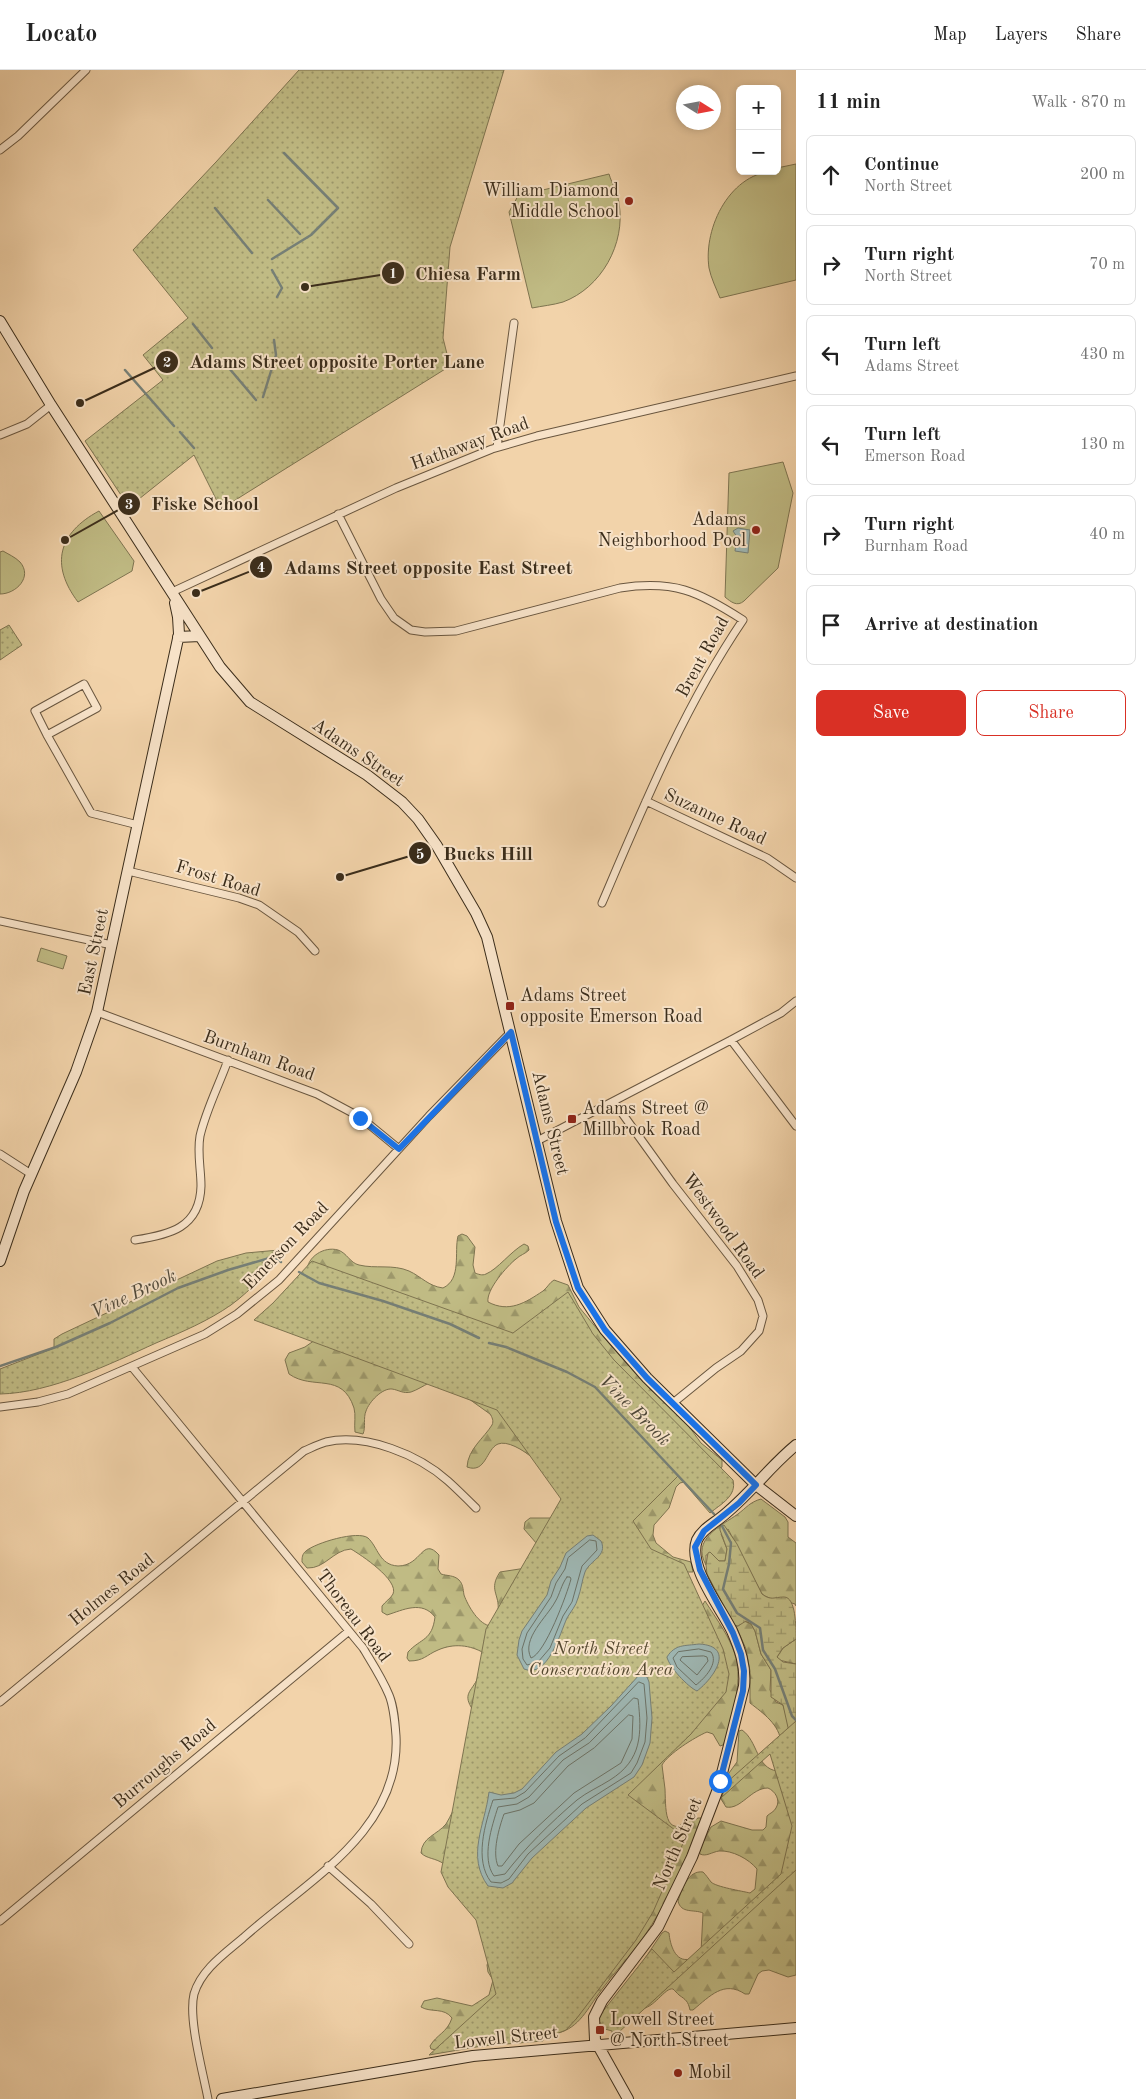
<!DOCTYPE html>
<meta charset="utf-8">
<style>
:root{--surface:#fff;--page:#f6f6f6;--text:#222;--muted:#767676;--line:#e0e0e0;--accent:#d93025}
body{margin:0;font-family:"Old Standard TT",serif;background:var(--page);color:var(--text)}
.controls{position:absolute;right:15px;top:15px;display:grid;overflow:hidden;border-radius:8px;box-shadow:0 2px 8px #0003}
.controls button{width:45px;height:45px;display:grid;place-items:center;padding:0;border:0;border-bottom:1px solid var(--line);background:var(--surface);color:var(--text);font:25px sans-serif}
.compass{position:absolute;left:676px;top:15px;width:45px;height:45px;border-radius:50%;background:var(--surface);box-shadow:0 2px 8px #0003;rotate:101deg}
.stop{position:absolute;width:15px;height:15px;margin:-11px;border:4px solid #1a73e8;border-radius:50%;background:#fff}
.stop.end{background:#1a73e8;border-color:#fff;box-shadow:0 1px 5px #0008}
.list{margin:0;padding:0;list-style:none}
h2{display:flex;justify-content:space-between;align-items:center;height:65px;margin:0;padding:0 20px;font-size:21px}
h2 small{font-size:16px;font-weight:400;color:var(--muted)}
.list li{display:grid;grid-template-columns:32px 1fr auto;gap:15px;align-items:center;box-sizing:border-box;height:80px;margin:0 10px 10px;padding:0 10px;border:1px solid var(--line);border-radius:8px}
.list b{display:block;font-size:19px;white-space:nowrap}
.list p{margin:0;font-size:16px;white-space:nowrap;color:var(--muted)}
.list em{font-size:16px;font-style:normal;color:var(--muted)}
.actions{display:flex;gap:10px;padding:15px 20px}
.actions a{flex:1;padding:11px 0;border:1px solid var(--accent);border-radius:8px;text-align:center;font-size:18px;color:var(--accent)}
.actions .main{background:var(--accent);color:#fff}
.icon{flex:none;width:28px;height:28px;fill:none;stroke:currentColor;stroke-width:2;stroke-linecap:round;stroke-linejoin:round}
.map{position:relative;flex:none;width:796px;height:2029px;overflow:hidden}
header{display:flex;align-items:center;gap:30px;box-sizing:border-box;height:70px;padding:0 25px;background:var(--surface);border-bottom:1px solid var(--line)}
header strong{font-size:24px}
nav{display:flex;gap:28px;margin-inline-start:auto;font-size:18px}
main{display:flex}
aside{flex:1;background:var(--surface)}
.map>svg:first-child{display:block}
</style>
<header>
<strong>Locato</strong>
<nav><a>Map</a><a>Layers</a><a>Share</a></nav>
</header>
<main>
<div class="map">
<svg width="796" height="2029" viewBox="0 0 796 2029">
<defs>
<pattern id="forest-firs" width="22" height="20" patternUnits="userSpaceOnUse" patternTransform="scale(1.25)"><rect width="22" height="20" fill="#c0bb84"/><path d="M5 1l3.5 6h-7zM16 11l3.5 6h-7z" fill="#9d986b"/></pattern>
<pattern id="wetland-marsh" width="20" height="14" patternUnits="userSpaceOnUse" patternTransform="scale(1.25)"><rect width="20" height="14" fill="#c0bb84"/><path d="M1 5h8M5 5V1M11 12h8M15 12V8" fill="none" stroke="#9d986b"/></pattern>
<pattern id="park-dots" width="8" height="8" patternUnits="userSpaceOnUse" patternTransform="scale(1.25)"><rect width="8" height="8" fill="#c0bb84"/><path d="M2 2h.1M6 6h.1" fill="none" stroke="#9d986b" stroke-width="1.8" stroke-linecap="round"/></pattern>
</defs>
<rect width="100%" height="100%" fill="#f2d3aa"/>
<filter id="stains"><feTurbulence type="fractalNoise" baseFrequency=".004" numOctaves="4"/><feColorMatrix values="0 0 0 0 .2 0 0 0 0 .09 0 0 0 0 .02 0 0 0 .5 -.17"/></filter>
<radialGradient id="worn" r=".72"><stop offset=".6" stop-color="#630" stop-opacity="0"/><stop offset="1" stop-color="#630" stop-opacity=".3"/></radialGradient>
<!-- grass -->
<path fill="#c0bb84" stroke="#7e7450" d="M796,94V210L720,228C716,218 711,208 709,198C703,157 731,101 777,101V98Z
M609,104C612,114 618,124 619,133C626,174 601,218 563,232C553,235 542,236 532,238L509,142L518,126Z
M783,392L793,423L778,498L744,531C737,537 731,532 725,527L729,403Z
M99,441L134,491L132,501L78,532C50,495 58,463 99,441Z
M3,481C8,484 15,487 20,492C33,507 16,524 0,524V482Z
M41,878L67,886L63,899L37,891Z"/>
<!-- forest -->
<path fill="url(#forest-firs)" stroke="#7e7450" d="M462,1164L467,1166L475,1177L473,1195L475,1203C478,1204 482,1206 486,1204C498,1199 510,1182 524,1174L528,1176L529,1180C525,1184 520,1185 516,1189C507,1196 486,1220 488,1232C509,1243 525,1233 543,1221C548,1217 549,1213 554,1210L568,1215L579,1237L612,1277L651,1320L682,1347L701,1373L722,1390V1397L712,1405L680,1413L676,1417L669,1438L654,1455L653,1465L656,1473L673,1487L691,1492L693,1502H682L702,1536L705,1531C733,1574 746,1589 733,1642C730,1653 729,1665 723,1675L720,1676L713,1664L707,1662C695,1667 668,1684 662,1695C663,1703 664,1711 665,1719C666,1745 664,1770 698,1748H701V1751C685,1791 668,1832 643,1868C630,1887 613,1903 600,1922C588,1938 579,1958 558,1963L437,1980L431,1979L430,1976C437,1964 447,1963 452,1948C444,1937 431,1943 421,1937L424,1931L437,1928L472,1936L489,1925L493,1910L488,1902L487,1895L496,1874L444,1794C436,1788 427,1789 421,1783C422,1767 437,1765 446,1754C451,1746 454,1737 460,1730L473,1640C462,1624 471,1622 478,1608C482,1601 482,1591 484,1583C470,1575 454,1573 438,1580C426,1585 424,1591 409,1591L407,1588L408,1582C421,1568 432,1571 435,1547C422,1530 403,1540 387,1545L382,1542V1536C385,1532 391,1528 393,1524C399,1510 361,1485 351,1479C333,1480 325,1499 307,1498L302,1492C302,1488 302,1484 306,1481C315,1473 358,1460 368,1468C378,1477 379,1495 398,1496C422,1496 422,1466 439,1485L438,1499L441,1504C447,1506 454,1505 459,1510C463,1514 463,1519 464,1525C468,1536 479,1555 491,1556C494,1552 498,1546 498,1541C500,1524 488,1520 500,1502L526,1498L537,1474L524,1459L525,1452L530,1448H552C556,1440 563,1433 561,1423C558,1407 516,1367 498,1374C486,1379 486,1404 467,1397C468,1379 484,1368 492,1355C494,1351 492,1347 490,1344L462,1324L429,1313C423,1316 417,1320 411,1322C403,1324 399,1320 392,1319C382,1318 369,1332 366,1341C363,1348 366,1357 363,1364L355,1362C354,1354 356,1345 354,1338C342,1301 313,1321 289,1304L285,1290L289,1283L305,1277L315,1270C313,1249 306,1221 307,1201C307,1187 324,1176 338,1180C347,1183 350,1193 359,1195C375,1199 393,1194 409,1201C422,1207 428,1216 443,1218C462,1209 454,1182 458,1166Z
M761,1429L785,1447L788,1452V1467L796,1473V1536L795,1534C784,1530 771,1531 762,1524L728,1459L721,1464L727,1479L725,1491H719L712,1484L706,1485V1495C691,1469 721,1456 738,1444C746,1438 750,1432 761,1429Z
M744,1551L751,1554L755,1561L761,1584L771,1600L770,1620L776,1632L783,1635L796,1678V1905L788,1907L769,1900L762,1901L758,1904L749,1924H745C724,1910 710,1926 693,1940H690C688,1931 686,1930 679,1925C678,1924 674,1920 673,1919C665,1917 654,1939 640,1939L627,1915L662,1863L665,1861L669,1863C670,1874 675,1893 690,1889C694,1888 698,1884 701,1882L703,1843C694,1839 681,1844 678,1831C682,1819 688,1800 703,1802C706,1805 708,1808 711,1812C716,1817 742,1821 750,1823L755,1819L757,1799C749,1789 732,1780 719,1781C712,1782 706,1787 700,1784L699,1780L711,1757L721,1751L752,1760H763L766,1757L767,1746C770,1743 774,1742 776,1738C781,1730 775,1721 768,1718C751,1718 741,1740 726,1737L721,1729L729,1703L737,1692L739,1661L742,1660C758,1671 756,1698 777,1701C778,1693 782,1682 781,1673C780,1655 763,1643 750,1633V1601L746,1579L736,1556H738Z
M796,1569V1594L779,1590L777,1587L783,1578Z"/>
<!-- wetland -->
<path fill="url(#wetland-marsh)" stroke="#7e7450" d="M724,1455L737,1474L762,1524C771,1531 774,1527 784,1527C796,1527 796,1557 796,1569L783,1578L777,1587L783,1592L796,1594V1678L789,1662L783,1635L771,1627V1600L761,1584L755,1561L751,1554L746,1551L738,1556L734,1555L707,1504L706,1495L708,1483L710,1482L719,1491H725L727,1479L720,1460V1457Z"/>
<!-- park -->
<path fill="url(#park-dots)" stroke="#7e7450" d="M299,0H504L450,177L443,268L450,296L221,439L194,385L129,437L85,371L163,310L143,285L188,248L133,180L216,92Z
M9,555L22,575L0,590V560Z
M280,1176L288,1179C270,1198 253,1219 231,1235C208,1251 182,1262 156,1273C110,1294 51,1323 0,1324V1299L54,1278V1269L62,1264L217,1191L246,1183L279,1180Z
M312,1191L513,1263L568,1222L593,1264L614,1290L733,1410C737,1426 721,1434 710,1443L678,1406L633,1451L651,1479L684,1494L723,1579L729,1604L726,1622L691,1664L628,1725L675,1760L698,1739L653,1842L636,1870L577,1948L566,1960L543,1969V1971L482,1976L429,1985L496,1924L476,1850L448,1817L441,1802L486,1559L561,1429L497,1340L254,1250L273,1233Z
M796,1651V1800L619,1962L612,1963V1961L605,1959L599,1951L600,1945L652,1879L674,1902L781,1804L792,1756L770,1684L722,1727L726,1713Z"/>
<!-- water -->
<path fill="#9eb6b2" stroke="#767f76" d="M738,458L750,460L748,483L735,481L737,467L733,461Z
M593,1465L601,1471C608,1486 590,1490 585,1502C582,1510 581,1520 578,1528C576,1536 571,1541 567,1548C560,1563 548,1609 524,1599L517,1585L519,1570L522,1561L547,1525L551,1511L560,1497L566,1483L587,1466Z
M699,1574C736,1576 714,1608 697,1621C688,1617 669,1597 667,1587C675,1574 685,1576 699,1574Z
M640,1604L647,1607L649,1612L652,1648L650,1673L642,1695L634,1707L586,1738L532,1788L512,1813L503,1818L488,1816C466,1786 485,1755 489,1722L501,1725L514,1723L522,1719L556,1682L582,1664L611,1636Z"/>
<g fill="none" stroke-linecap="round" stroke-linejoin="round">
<!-- shore -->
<path stroke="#6c7266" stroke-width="1" d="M590,1470L596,1471L597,1480L582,1496L572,1532L563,1546L550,1578L538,1592L527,1595L523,1589L522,1579L527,1563L551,1527L556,1513L565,1499L568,1488Z
M567,1507H570L571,1509C567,1524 545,1584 531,1588C521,1569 547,1547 555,1532C560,1524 561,1515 567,1507Z
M699,1579L711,1582C719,1593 705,1608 696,1615L677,1597L673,1588L678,1582Z
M704,1586L707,1587L708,1591L697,1605L680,1590L682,1587Z
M639,1612L644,1614L647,1648L645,1672L637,1693L631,1703L582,1734L528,1784L509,1809L501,1813L491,1812C474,1790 485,1754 493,1730L515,1728L525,1722L559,1686L585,1668Z
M634,1628L638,1629C642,1664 642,1690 610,1710C599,1717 587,1722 577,1730C550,1753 526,1777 505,1804L494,1806C481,1788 492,1756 498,1737L517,1734L529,1727L563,1690L589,1673Z
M629,1645L633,1646L632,1669L621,1693L574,1723L519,1774L502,1796H498C492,1782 499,1758 504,1744L520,1740L534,1733L568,1696L594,1678Z"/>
<!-- stream -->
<path stroke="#767f76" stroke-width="2.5" d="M268,130L300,164
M215,138L252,183
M272,189L311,165L338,138L284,83
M272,200L282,218L277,227
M193,254L212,278
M223,291L256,330
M125,300L174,356
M263,327L276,285L274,270
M180,362L194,378
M299,1202L319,1213L383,1231L450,1254L479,1268
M489,1273L506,1277L567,1302L595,1317L714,1444
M0,1296L56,1277L110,1253L178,1218L228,1200L273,1187L281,1192
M722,1456L731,1473L729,1494L723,1519L737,1543L760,1558L763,1580L775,1599L792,1646L796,1650"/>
<defs>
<path id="street" d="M0,80L18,66L86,0
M0,365L27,354L51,335
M497,377L514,253
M338,444L381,529L394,548L411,560L425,562L456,561L620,518C674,510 698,521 743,550C684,637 643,737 602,833
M172,522L396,418L492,379L537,366L796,306
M47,665L35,641L84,614L97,638L47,665L91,743L138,755
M646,731L767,788L796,808
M128,801L239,828L259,835L298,862L315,881
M0,851L112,875
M97,942L317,1024L360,1047L399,1079
M731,970L796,1056
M614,1032L673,1114L737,1196L758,1230L763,1246L759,1261L741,1281L716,1298L673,1333
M537,1071L731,970L781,943L796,931
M0,1084L31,1104
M135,1170C169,1165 200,1158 201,1116C201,1099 197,1083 200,1066C206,1040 219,1015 228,990
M132,1297L363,1578C372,1593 382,1608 389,1625C394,1637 395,1652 396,1666C401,1762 305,1812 243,1868C224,1884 201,1900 194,1924C188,1949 203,2002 208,2029
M0,1337L38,1332L68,1324L205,1264L237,1244L279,1210L429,1046L511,962
M0,1632L304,1381C311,1378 319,1374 326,1372C366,1363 419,1385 448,1411C458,1420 467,1429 476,1438
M328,1796L371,1834L409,1874
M0,1851L349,1561"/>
<path id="secondary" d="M0,251L51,335L220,597L250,632L367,705L402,732L418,749L437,776L476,843L487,867L556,1151L578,1218L605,1260L647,1308L756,1415L796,1446
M178,567L200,566
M0,1191L24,1121L76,1002L97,942L179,564L178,547L175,533
M222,2029L473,1986L796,1958
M628,2029L595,1970L594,1947L602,1931L658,1857L692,1787L718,1719L744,1616C746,1596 740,1579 732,1561C721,1538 687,1496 697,1470C701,1461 711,1455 719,1449C748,1427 768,1398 796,1375"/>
</defs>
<!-- street casing -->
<use href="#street" stroke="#69563f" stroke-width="9"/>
<!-- secondary casing -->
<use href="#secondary" stroke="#3b2d1b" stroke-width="12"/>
<!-- street -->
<use href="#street" stroke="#f7e2c8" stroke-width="7"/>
<!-- secondary -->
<use href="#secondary" stroke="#f7e2c8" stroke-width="10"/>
</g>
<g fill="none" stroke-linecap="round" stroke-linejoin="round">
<!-- route -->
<path stroke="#1a73e8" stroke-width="6" d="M360,1048L399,1079L511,962L556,1152L578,1218L605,1260L647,1308L756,1415L739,1433L704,1461L695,1477L700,1500L733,1563L741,1584L744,1601L743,1621L720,1711"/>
</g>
<!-- markers -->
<g fill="#8f2418" stroke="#f7e2c8" stroke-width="2">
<circle cx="629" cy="131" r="5"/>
<circle cx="756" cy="460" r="5"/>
<rect x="505" y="931" width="10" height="10" rx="2.5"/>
<rect x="567" y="1044" width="10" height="10" rx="2.5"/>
<rect x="595" y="1955" width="10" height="10" rx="2.5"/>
<circle cx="678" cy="2003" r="5"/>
</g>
<g text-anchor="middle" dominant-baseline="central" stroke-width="4" stroke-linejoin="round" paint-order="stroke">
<!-- poi labels -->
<g font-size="18" fill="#3b2d1b" stroke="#f7e2c8" text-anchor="start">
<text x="619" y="121" text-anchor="end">William Diamond<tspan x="619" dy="21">Middle School</tspan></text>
<text x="746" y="450" text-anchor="end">Adams<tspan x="746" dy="21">Neighborhood Pool</tspan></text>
<text x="520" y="926">Adams Street<tspan x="520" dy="21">opposite Emerson Road</tspan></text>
<text x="582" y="1039">Adams Street @<tspan x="582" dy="21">Millbrook Road</tspan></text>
<text x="610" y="1950">Lowell Street<tspan x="610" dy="21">@ North Street</tspan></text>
<text x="688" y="2003">Mobil</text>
</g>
<!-- street labels -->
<g font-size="18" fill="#3b2d1b" stroke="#f7e2c8">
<text transform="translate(470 374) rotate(-20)">Hathaway Road</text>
<text transform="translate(703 587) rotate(-61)">Brent Road</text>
<text transform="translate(358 683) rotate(34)">Adams Street</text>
<text transform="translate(715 747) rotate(25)">Suzanne Road</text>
<text transform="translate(218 809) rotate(17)">Frost Road</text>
<text transform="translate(94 882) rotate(-78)">East Street</text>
<text transform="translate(259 986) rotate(20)">Burnham Road</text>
<text transform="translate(550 1053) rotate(76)">Adams Street</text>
<text transform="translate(723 1156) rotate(54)">Westwood Road</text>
<text transform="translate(286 1176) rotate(-46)">Emerson Road</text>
<text transform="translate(112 1520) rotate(-39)">Holmes Road</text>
<text transform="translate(353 1546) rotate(53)">Thoreau Road</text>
<text transform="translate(165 1694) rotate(-40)">Burroughs Road</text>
<text transform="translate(678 1774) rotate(-67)">North Street</text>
<text transform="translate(506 1968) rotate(-6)">Lowell Street</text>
</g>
<!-- park labels -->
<g font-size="18" font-style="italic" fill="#564930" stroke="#f7e2c8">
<text x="601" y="1579">North Street<tspan x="601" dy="21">Conservation Area</tspan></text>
</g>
<!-- water labels -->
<g font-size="19" font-style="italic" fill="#4f4839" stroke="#f7e2c8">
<text transform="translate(134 1225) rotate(-25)">Vine Brook</text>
<text transform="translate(634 1341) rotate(45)">Vine Brook</text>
</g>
</g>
<!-- callouts -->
<path fill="none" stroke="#3b2d1b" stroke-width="2" d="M305 217L393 203M80 333L167 292M65 470L129 434M196 523L261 497M340 807L420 783"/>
<g fill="#3b2d1b" stroke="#f7e2c8" stroke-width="2">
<circle cx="305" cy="217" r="5"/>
<circle cx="80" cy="333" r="5"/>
<circle cx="65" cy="470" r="5"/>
<circle cx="196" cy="523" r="5"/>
<circle cx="340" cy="807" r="5"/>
<circle cx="393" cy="203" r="12"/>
<circle cx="167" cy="292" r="12"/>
<circle cx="129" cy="434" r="12"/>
<circle cx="261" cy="497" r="12"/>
<circle cx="420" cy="783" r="12"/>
</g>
<g font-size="15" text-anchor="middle" font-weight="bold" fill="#fff">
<text x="393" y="208">1</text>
<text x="167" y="297">2</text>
<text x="129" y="439">3</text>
<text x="261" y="502">4</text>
<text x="420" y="789">5</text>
</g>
<g font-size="19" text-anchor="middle" font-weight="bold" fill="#3b2d1b" stroke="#f7e2c8" stroke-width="4" stroke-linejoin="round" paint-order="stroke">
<text x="468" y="210">Chiesa Farm</text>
<text x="337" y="298">Adams Street opposite Porter Lane</text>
<text x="205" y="440">Fiske School</text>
<text x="428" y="504">Adams Street opposite East Street</text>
<text x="488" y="790">Bucks Hill</text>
</g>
<rect width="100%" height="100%" filter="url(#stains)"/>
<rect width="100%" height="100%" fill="url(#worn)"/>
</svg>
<div class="controls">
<button>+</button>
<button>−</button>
</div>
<svg class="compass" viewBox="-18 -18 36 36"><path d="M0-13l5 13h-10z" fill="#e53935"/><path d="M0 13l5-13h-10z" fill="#767676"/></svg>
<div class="stop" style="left:720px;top:1711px"></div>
<div class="stop end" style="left:360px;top:1048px"></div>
</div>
<aside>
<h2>11 min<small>Walk · 870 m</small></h2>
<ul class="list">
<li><svg class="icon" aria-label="ahead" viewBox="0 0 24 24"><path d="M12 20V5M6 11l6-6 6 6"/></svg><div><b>Continue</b><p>North Street</p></div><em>200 m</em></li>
<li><svg class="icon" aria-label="right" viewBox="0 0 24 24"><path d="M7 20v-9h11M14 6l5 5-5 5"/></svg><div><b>Turn right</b><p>North Street</p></div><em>70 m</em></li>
<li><svg class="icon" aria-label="left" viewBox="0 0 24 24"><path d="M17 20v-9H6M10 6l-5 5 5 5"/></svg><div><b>Turn left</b><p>Adams Street</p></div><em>430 m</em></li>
<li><svg class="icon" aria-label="left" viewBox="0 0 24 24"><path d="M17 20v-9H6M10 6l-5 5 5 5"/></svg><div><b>Turn left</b><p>Emerson Road</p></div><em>130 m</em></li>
<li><svg class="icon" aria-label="right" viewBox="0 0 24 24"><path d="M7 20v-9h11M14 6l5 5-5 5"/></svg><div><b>Turn right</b><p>Burnham Road</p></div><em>40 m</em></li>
<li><svg class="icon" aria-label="arrive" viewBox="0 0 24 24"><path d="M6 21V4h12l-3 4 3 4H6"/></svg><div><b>Arrive at destination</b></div></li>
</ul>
<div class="actions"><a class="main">Save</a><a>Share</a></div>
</aside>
</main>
